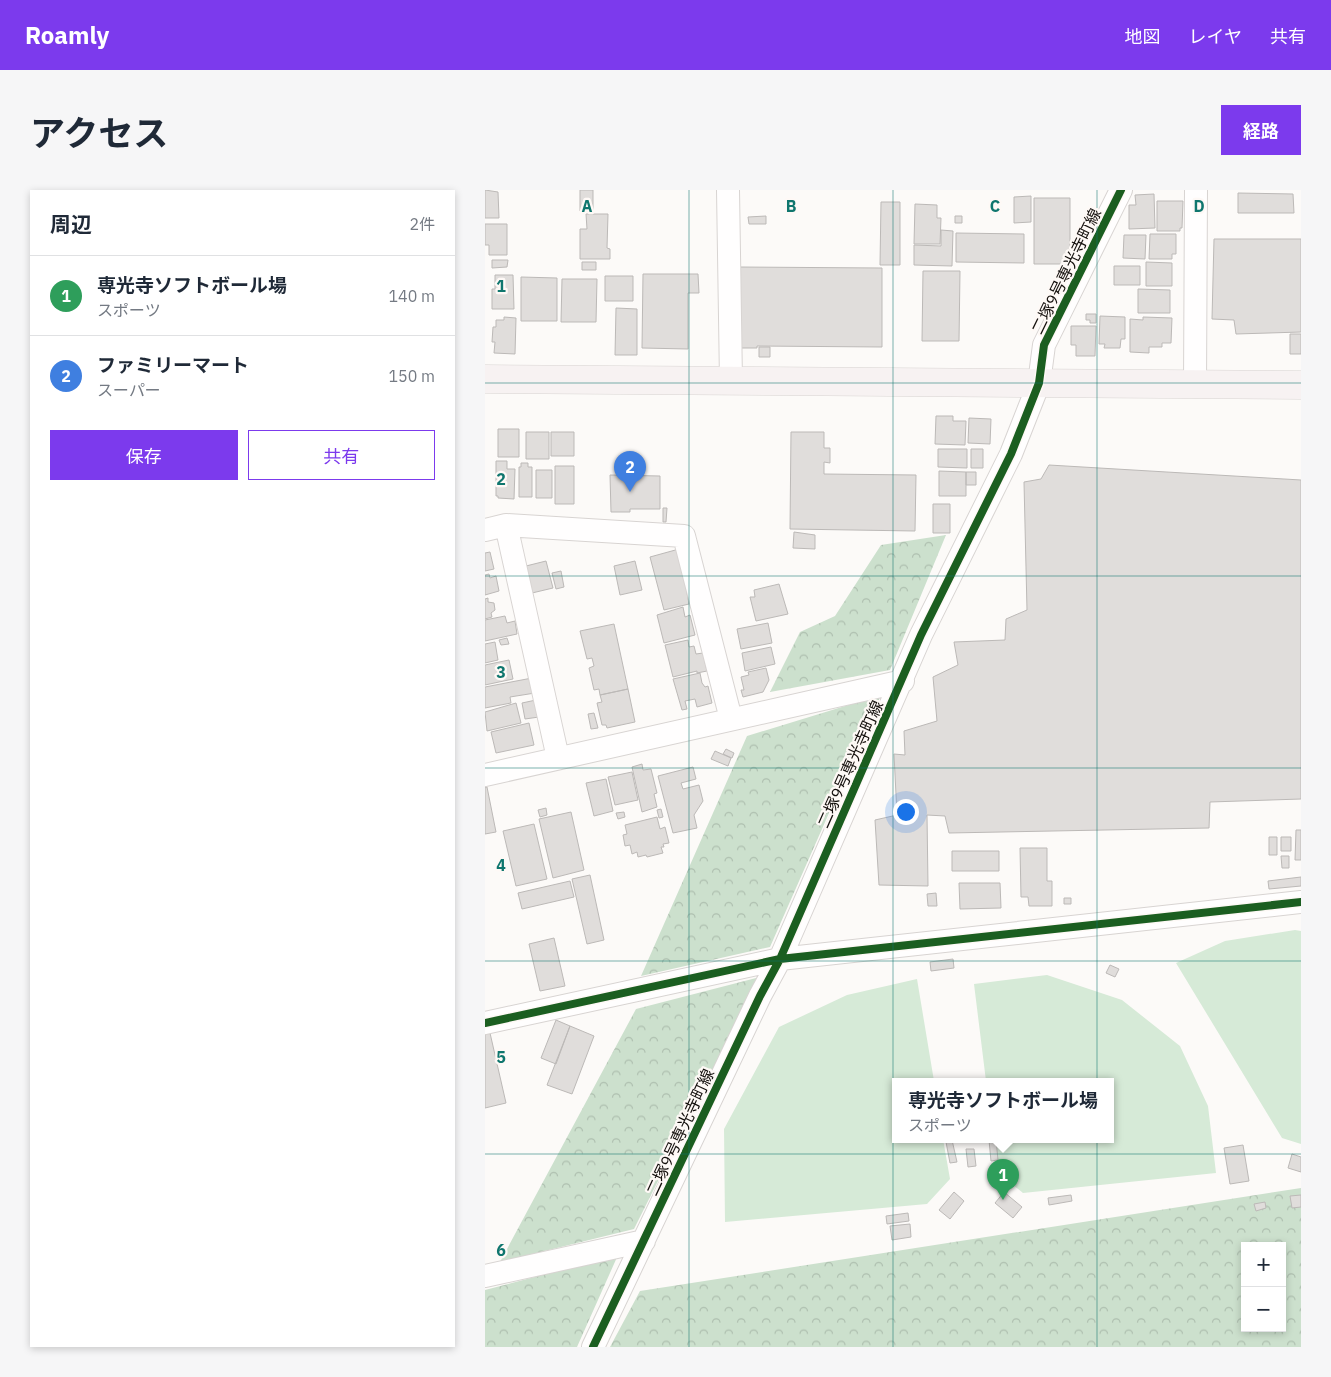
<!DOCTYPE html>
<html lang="ja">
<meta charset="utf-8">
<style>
:root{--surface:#fff;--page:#f6f6f7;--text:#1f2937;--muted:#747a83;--line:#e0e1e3;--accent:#7c3aed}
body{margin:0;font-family:"IBM Plex Sans","Noto Sans JP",sans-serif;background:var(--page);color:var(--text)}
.controls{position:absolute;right:15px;bottom:15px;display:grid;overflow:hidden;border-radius:0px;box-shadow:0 2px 8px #0003}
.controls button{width:45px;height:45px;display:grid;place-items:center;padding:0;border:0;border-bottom:1px solid var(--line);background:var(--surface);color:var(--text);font:25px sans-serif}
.you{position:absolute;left:420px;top:621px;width:18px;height:18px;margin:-12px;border:4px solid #fff;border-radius:50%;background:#1a73e8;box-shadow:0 0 0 8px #1a73e833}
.badge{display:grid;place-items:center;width:32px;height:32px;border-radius:50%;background:var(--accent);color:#fff;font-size:16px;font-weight:700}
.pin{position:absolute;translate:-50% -41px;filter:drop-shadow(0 1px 2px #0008)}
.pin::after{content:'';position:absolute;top:26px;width:18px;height:15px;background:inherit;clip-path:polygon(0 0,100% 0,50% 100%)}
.popup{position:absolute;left:407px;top:888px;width:222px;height:65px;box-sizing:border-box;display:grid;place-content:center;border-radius:0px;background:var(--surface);filter:drop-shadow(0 1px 4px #0005);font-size:16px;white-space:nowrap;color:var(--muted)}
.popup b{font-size:19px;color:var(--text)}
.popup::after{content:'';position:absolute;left:50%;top:100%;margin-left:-10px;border:10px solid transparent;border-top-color:var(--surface)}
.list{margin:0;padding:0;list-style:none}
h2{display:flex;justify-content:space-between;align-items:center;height:65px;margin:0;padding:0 20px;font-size:21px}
h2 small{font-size:16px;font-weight:400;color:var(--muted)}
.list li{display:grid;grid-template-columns:32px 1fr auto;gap:15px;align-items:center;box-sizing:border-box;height:80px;padding:0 20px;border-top:1px solid var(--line)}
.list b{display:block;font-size:19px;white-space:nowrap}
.list p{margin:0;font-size:16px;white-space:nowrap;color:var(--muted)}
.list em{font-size:16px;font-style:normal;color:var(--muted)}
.actions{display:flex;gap:10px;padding:15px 20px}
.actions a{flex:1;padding:11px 0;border:1px solid var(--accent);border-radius:0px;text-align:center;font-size:18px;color:var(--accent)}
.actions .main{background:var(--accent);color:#fff}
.map{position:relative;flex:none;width:816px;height:1157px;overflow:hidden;border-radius:0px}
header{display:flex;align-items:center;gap:30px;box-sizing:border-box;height:70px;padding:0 25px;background:var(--accent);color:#fff}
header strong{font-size:24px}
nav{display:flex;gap:28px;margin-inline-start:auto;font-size:18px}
.intro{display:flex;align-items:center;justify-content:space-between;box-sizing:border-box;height:120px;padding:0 30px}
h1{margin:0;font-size:35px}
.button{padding:12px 22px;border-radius:0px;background:var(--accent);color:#fff;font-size:18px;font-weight:700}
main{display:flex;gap:30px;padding:0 30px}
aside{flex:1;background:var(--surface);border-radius:0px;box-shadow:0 2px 8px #0003}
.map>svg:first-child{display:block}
</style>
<header>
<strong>Roamly</strong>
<nav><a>地図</a><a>レイヤ</a><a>共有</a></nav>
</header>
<div class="intro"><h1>アクセス</h1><a class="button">経路</a></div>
<main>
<aside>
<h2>周辺<small>2件</small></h2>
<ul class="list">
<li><span class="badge" style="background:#2e9e5b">1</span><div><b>専光寺ソフトボール場</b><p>スポーツ</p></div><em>140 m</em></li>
<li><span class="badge" style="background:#3f7fe0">2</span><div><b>ファミリーマート</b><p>スーパー</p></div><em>150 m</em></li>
</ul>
<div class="actions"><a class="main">保存</a><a>共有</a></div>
</aside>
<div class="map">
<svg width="816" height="1157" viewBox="0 0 816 1157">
<defs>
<pattern id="forest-crowns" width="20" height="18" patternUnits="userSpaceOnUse" patternTransform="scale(1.25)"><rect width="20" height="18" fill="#cce0cd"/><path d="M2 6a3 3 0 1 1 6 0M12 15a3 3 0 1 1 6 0" fill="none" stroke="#aebfaf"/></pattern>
</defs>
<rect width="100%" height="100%" fill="#fcfaf8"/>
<!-- green -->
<path fill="#d6ead7" d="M810,740L816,741V954L797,948L691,773L740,751Z
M562,785L637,810L695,856L723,916L731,983L538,1003L512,982L508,949H626V891H501L489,794Z
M432,789L449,891H410V949H458L465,989L442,1014L240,1032L239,939L294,837L362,805Z"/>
<!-- forest -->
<path fill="url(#forest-crowns)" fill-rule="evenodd" d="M461,345L405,480L285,502L315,442L350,426L396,355Z
M396,505L285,757L156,786L262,546Z
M275,787L149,1039L15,1072L151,819Z
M816,998V1157H125L155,1101ZM760,1056H797V1138H760Z
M133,1065L92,1157H0V1100Z"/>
<!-- building -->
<path fill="#e0dddb" stroke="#bcb9b7" d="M0,0L13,2L14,28H0Z
M95,0H108V21H95Z
M753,3L808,4L809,23H753Z
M669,4L670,38L644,39V15H651L650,5Z
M546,6V32L529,33V7Z
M549,8H585V74H549Z
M672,11H698L697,38H695V41H672Z
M396,12H415V75H395Z
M430,14L452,15V28H456L455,54H429Z
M101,24H123L122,58L125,59V69H95V39H102Z
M281,26V34H264L263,27Z
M470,26H477V33H470Z
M0,34H22V65H4V55H0Z
M456,40L468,41L467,76L429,75V55L456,56Z
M471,43L539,44V73L471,72Z
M665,44H691V64H687V69H664Z
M639,45H661L660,69L638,68Z
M729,49H816V142L751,144L749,130L727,129Z
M7,70H23L22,77L7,78Z
M97,72H111V80H97Z
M661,72L687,73V96H661Z
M629,76H655V95H629Z
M253,77L397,78V157L272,156V158H253Z
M438,81H475L474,151H437Z
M158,84H213L214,103H203V159L157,158Z
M10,85H28L29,119H7V99H10Z
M120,86H148V111H120Z
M36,87L72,88V131H36Z
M77,89H112L111,132H76Z
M653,99L685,100V123H653Z
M131,118L152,119V165H130Z
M601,124H611V133H605V130H601Z
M615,126L640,127V149H636L635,158H619L620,154H614Z
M19,127L31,128L30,164L9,163L10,152H7L8,137H11V130H19Z
M658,127L687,128L686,153H677V157H664V163L645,162V129L658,130Z
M586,136H611L610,166H591V155H586Z
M805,144H816V164H805Z
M274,157H285V167H274Z
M451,226H468V231H481L480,255L450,254Z
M484,228L506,229L505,254L483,253Z
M13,239H34V267H13Z
M41,242H64V269H41Z
M66,242H89V266H66Z
M306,242H339V258H345V273L339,272V284L431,285L430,341L305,339Z
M453,259H482V278L453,277Z
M486,259H498V278H486Z
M11,271H22V279H30L29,309L13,308V306H11Z
M36,273H43V277H47V307H34V277H36Z
M564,275L816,290V609L725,612L724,638L464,643L460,626L442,625L443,696L394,695L390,630L412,625L409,564L420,565L419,541L452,531L448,487L473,475L469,452L520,450L521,429L542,420L539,292L556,289Z
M70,276H89V314H70Z
M51,280H67V308H51Z
M454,281L481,282V306H454Z
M481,282H491V295H481Z
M125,285L175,286V319H145V322H126Z
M448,314H465V343H448Z
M178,318H182L181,332H178Z
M309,342L330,345V359L308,358Z
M194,359L204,414L179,420L165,367Z
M5,362L9,379L0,381V363Z
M61,371L68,398L47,403L41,376Z
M150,371L157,400L135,405L129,376Z
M76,381L79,397L71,399L67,383Z
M4,384L5,388L11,386L14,401L0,405V385Z
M294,394L303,424L271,431L265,407H270L269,400Z
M3,408V412L9,413L10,420L6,423L7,427L0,429V409Z
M198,417L200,427L205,425L210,445L179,453L172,425Z
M20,426L22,433L30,431L32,444L0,451V430Z
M283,433L287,453L256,459L252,439Z
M129,434L143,499L115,505L114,499L109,500L104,478L109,476L107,468L102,469L95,441Z
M22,448L24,454L16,455L14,450Z
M203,450L204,457L209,456L211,464L218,463L222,481L212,483V481L188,487L180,455Z
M10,452L13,470L0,473V454Z
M286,457L290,474L260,481L257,463Z
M24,470L28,489L0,495V475Z
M281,478L284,490L278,502L258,507L256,500H259L256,487L264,485L263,482Z
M215,483L217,493L220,497L223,496L227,513L212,517L210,509L200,511L202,519L197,520L188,489Z
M47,488L50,503L25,507L26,513L0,518V497Z
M143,499L150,532L122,538L121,535H117L112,513L117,512L115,505Z
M51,510L54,527L40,529L37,513Z
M31,513L36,533L2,541L0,522Z
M109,523L113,538L106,539L103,524Z
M44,533L49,555L11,563L6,542Z
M241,559L249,563L247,568L238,564Z
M230,561L246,568L243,576L226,569Z
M157,574L158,580L166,579L172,603L169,604L172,617L157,622L147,577Z
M208,577L211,589L196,593L198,599L214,595L218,611L209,625L212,638L188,643L173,586Z
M147,582L153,610L130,615L123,587Z
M121,589L128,621L109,626L101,593Z
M0,597H2L11,642L0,644Z
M61,618L62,625L55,627L53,620Z
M176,619L178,627L174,628L172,620Z
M86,622L99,680L68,688L54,629Z
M139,622L140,627L133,629L131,623Z
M172,627L175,639L180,637L184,653L178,654L179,657H176L178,663L162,667L161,665L153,667L152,662L147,664L145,655L140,656L138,645L142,644L140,635Z
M49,634L62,689L31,696L18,641Z
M811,640H816V670H810Z
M784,647H792V665H784Z
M796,647H806V661H796Z
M535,658H562V691H567V716H544L543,707H536Z
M467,661H514V681H467Z
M796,666H804V678H797Z
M105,685L119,750L102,754L87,689Z
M816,687V696L784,699L783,691Z
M85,691L89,707L37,719L33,703Z
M474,693H515L516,718L475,719Z
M451,703L452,716H443L442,704Z
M579,708H586V714H579Z
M69,748L80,796L55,801L44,754Z
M468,769L469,778L446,781L445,772Z
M625,775L634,779L630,787L621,783Z
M71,830L85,836L71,874L56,868Z
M85,836L109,846L87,904L62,895Z
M5,843L21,913L0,918V844Z
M511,949L513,970L506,971L504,950Z
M467,950L472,972L465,973L461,952Z
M758,955L764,991L745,994L739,958Z
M481,959H489L491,976L483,977Z
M807,964L816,967V982L803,978Z
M469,1002L479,1011L465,1029L454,1020Z
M519,1002L537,1017L528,1028L510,1013Z
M586,1005L587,1011L564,1015L563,1008Z
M816,1005V1017L807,1018L805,1006Z
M780,1012L781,1018L771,1021L769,1014Z
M423,1023L424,1031L402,1034L401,1026Z
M425,1034L426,1047L407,1050L405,1036Z"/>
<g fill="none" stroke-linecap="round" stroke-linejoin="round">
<defs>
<path id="street" d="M243,0L246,191
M710,194L711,0
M21,335L73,568
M0,340L21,335L199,346L246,529
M0,585L418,491
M0,833L295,769L816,712
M0,1086L159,1051
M108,1157L275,806L295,769L436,445L526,264L554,193L559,155L636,0"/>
<path id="secondary" d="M0,189L816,195"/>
</defs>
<!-- street casing -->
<use href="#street" stroke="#d8d4d2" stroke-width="24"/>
<!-- secondary casing -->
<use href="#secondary" stroke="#d8d4d2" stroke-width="29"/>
<!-- street -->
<use href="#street" stroke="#fffefe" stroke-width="22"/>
<!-- secondary -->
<use href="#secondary" stroke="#f7f2f2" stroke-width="28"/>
<defs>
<path id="cycleway" d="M0,833L295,769L816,712
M108,1157L275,806L295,769L436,445L526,264L554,193L559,155L636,0"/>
</defs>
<!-- cycleway casing -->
<use href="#cycleway" stroke="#fef9f6" stroke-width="11"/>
<!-- cycleway -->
<use href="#cycleway" stroke="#1b5e20" stroke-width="8"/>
</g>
<!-- grid -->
<path fill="none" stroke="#0f766e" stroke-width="1" stroke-opacity="0.55" d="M204,0V1157M408,0V1157M612,0V1157M0,193H816M0,386H816M0,578H816M0,771H816M0,964H816"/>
<g text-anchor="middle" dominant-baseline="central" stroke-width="4.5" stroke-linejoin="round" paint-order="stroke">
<!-- street labels -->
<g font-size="16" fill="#120e0b" stroke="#fef9f6">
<text transform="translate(581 81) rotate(-64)">二塚9号専光寺町線</text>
<text transform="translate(365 574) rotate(-66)">二塚9号専光寺町線</text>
<text transform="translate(195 942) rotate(-65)">二塚9号専光寺町線</text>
</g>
</g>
<g font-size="16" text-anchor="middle" font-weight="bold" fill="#0f766e" stroke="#fef9f6" stroke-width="4.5" stroke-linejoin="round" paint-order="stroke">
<text x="102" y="22">A</text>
<text x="306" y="22">B</text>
<text x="510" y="22">C</text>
<text x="714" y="22">D</text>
<text x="16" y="102">1</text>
<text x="16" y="295">2</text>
<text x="16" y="488">3</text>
<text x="16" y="681">4</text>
<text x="16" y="873">5</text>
<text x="16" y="1066">6</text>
</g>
</svg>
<div class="controls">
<button>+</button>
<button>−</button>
</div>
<div class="you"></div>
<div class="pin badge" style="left:518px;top:1010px;background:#2e9e5b">1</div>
<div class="popup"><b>専光寺ソフトボール場</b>スポーツ</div>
<div class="pin badge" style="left:145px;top:302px;background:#3f7fe0">2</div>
</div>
</main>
